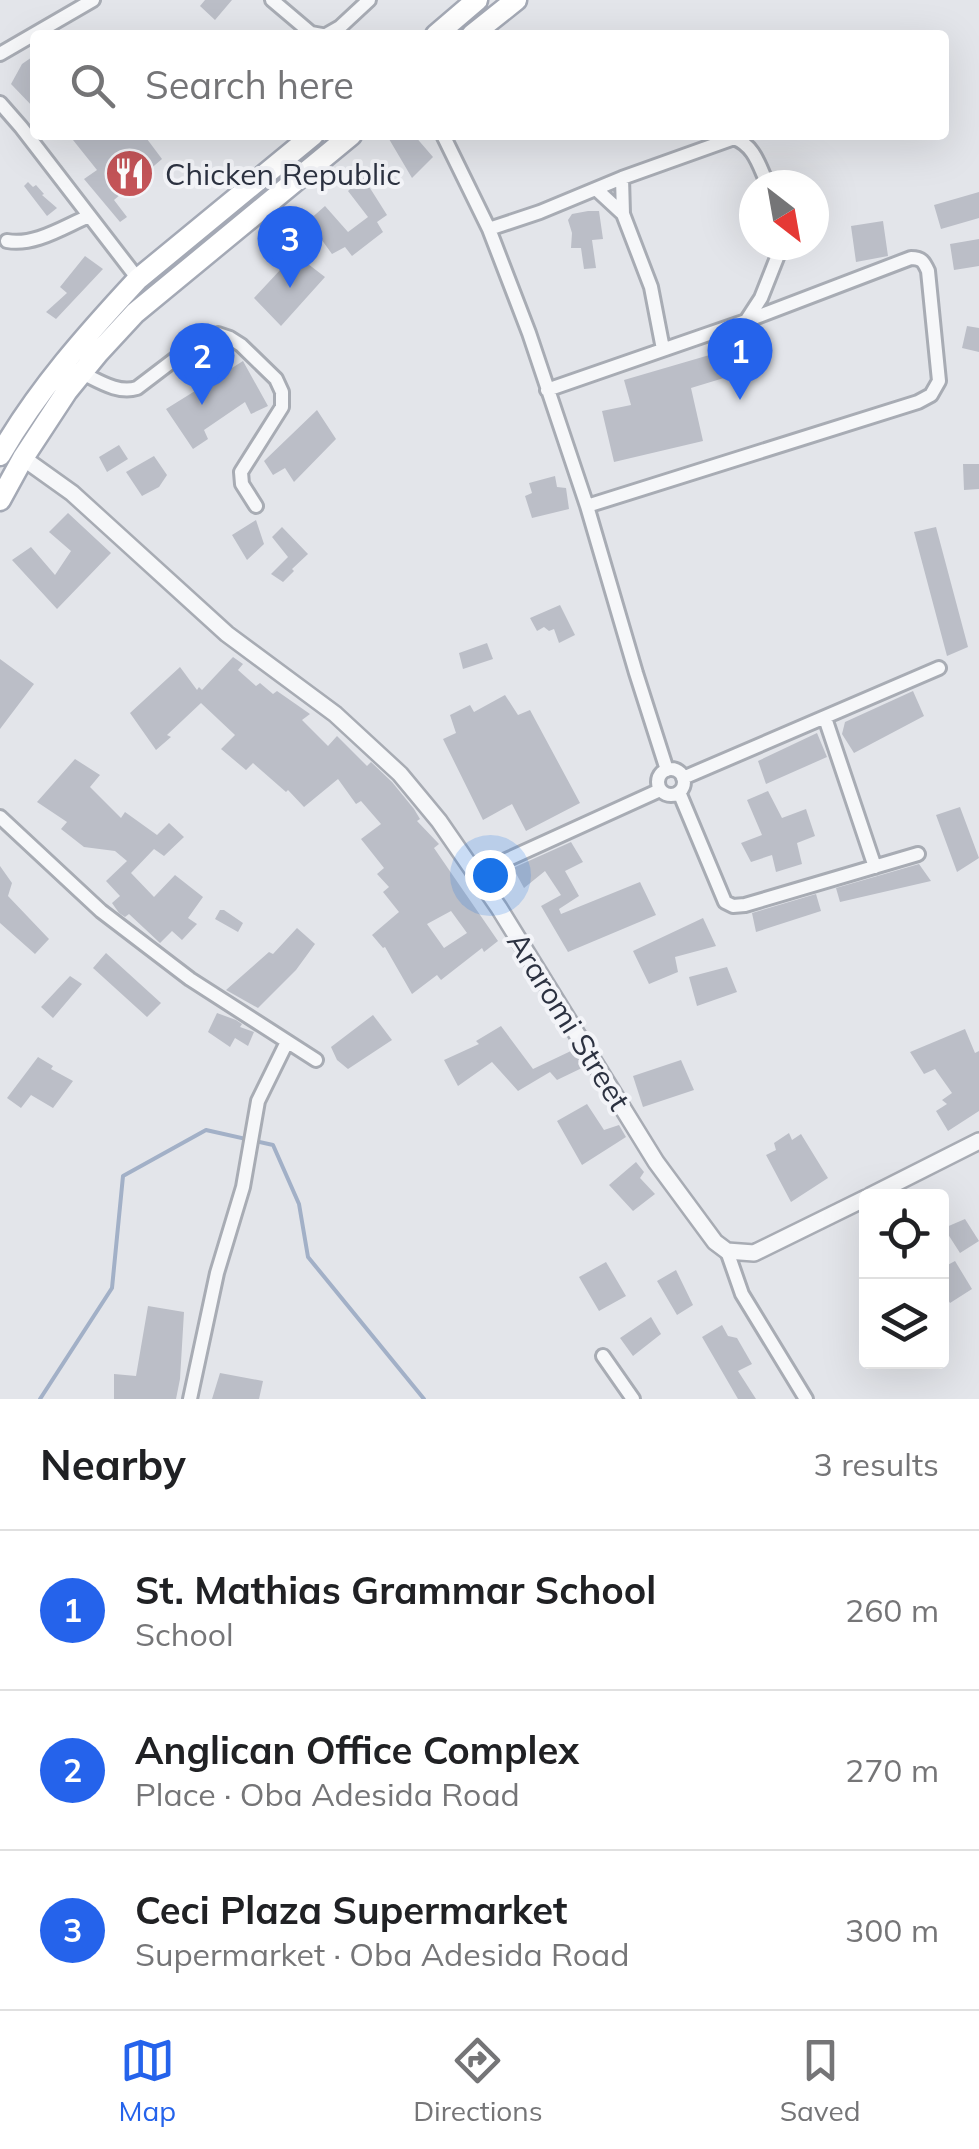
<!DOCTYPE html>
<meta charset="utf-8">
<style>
:root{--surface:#fff;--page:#f2f2f2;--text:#202124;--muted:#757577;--line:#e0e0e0;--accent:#2563eb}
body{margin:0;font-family:Mulish,sans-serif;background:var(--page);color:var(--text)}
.controls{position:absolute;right:30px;bottom:30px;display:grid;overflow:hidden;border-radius:10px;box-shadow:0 10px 40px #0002}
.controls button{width:90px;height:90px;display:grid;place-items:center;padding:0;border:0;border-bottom:2px solid var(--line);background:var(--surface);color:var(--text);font:50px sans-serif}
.compass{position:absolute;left:739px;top:170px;width:90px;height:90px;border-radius:50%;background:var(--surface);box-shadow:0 10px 40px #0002;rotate:149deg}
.you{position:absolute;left:490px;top:875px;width:35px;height:35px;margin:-25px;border:8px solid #fff;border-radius:50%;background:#1a73e8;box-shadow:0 0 0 15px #1a73e833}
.badge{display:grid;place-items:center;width:65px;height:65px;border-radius:50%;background:var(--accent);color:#fff;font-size:32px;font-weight:700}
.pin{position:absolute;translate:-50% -82px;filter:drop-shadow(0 2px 5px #0008)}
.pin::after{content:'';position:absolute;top:52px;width:35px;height:30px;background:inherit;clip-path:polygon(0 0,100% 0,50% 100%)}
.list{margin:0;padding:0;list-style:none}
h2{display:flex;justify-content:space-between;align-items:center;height:130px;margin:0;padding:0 40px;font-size:42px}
h2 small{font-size:32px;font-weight:400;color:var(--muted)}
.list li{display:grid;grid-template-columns:65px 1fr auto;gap:30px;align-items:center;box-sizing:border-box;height:160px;padding:0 40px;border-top:2px solid var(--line)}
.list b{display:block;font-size:38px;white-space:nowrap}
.list p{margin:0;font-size:32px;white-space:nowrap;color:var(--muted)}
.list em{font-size:32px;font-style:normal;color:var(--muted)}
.icon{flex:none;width:55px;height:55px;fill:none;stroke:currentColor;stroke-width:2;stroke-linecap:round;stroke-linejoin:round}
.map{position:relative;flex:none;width:979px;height:1399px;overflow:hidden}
.search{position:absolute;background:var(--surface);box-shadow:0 10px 40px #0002;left:30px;right:30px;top:30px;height:110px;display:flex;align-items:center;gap:25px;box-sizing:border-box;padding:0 35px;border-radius:10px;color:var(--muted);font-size:38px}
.sheet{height:610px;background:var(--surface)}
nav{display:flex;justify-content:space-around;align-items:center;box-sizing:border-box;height:140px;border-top:2px solid var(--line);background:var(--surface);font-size:28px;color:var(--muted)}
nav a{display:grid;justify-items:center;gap:5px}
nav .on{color:var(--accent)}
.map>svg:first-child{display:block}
</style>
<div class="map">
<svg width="979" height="1399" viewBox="0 0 979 1399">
<rect width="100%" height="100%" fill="#e3e5ea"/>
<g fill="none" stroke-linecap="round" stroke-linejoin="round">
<!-- stream -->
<path stroke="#a2b0c7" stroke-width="4" d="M40,1399L112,1288L123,1176L206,1130L273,1145L299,1204L308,1257L424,1399"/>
</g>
<!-- building -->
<path fill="#bbbec7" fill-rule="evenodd" d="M205,0H232L215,20L200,6Z
M35,55V109L11,84L22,64Z
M69,135H144L162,159L114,200L127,217L120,222L84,179L97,170Z
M394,135H414L433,157L412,178L389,139Z
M363,177L387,215L377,222L383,232L352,256L345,247L332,254L308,221L325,206L348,232L368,217L348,191Z
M28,182L33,187L36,185L44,194L42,195L57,208L47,216L24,186Z
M979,192V218L941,229L934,205Z
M588,211H599L603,239L592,240L596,268L584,269L581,248H571L572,233L568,220L572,214Z
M883,221L888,256L856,262L851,226Z
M979,239V266L954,270L950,244Z
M295,254L325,277L281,326L254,298Z
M85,256L103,269L56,319L46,312L67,293L60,287Z
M967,326L979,328V352L962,348Z
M730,349L737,374L691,388L703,441L614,462L602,411L631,405L624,380Z
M243,361L268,406L251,414L245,402L204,430L208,439L193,449L166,409L195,391L189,383L208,370L213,380Z
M317,410L336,439L294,482L285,468L273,475L264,461Z
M119,445L128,459L107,472L99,457Z
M154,456L167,475L159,487L142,496L126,472Z
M963,464H979V489L964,490Z
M555,476L557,487L566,488L569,509L532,518L525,496L532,493L529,483Z
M68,513L111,553L57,609L12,560L31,547L55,575L71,551L49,532Z
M256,520L264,544L247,560L232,535Z
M282,527L308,554L292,569L294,571L283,582L271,574L288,557L272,537Z
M936,527L968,647L947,656L914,532Z
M560,605L575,635L559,643L554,629L549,631L544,627L537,631L530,618Z
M487,643L493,659L463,669L459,653Z
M233,657L243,664L238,670L256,686L260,683L273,694L277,691L310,714L302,720L328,746L337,736L367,766L371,762L392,782L414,809L420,819L417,821L439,844L434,848L498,941L484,952L482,948L441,980L437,975L412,994L385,947L383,948L372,935L399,912L383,892L389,887L377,874L384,868L361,839L381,824L361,801L356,804L338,779L304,807L288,790L286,792L253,763L246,770L221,749L235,735L201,703L167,735L171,737L156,750L130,713L180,667L197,690L199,687L202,690ZM451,911L467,933L444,948L427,924Z
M0,659L34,684L0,729Z
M913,691L924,716L854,753L842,734L845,722Z
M505,695L518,715L530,710L580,803L526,831L512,804L483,820L443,739L456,733L450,715L470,705L474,712Z
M817,733L827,757L766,784L758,761Z
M75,759L100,775L90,787L121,818L125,812L157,835L169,823L184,837L164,856L154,849L131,873L154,897L175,875L203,897L188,918L197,924L182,940L172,931L160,943L129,914L125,917L119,913L112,903L120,896L106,881L127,861L115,851L84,847L61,829L67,822L37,802Z
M768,791L782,818L806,809L815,836L797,843L802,864L776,872L772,855L751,862L741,843L762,835L747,800Z
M960,807L979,858L957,872L936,815Z
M571,842L583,862L565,871L579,896L559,909L561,914L640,882L656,915L568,952L541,906L561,895L545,871L524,888L513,868Z
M919,864L931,881L840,902L836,888Z
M0,866L12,883L8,896L49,939L35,954L0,923Z
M816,894L821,911L756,932L752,913Z
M220,910H224L243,923L238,932L215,919Z
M703,918L716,946L675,957L678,972L649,984L633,951Z
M297,928L315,944L296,970L258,1008L226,990L269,952L273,954Z
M106,953L161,1003L147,1017L93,968Z
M727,967L737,992L697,1006L689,977Z
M70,976L82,984L53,1018L41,1007Z
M217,1013L236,1020L242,1024L240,1027L254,1032L248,1046L235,1038L230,1047L208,1032Z
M373,1015L392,1040L348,1069L337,1060L331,1047Z
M501,1026L533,1069L573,1050L584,1067L557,1080L550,1072L518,1091L492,1062L458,1086L444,1060L479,1044L476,1041Z
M965,1029L975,1053L979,1051V1111L948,1131L936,1111L947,1104L942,1100L952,1093L935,1069L924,1074L910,1052Z
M38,1057L53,1066L51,1069L73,1081L53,1108L31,1095L21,1108L7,1098Z
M681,1060L694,1090L643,1107L633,1076Z
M587,1104L604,1130L619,1125L626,1137L582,1165L557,1121Z
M789,1133L792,1140L801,1134L828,1178L791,1202L766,1155L776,1150L774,1143Z
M636,1162L644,1172L640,1178L655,1194L633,1211L609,1185Z
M965,1219L979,1241L960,1253L944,1228Z
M955,1261L972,1289L950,1303L942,1290V1268Z
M606,1262L626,1296L599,1311L579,1277Z
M676,1270L693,1305L677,1315L657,1281Z
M148,1306L184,1312L180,1379L176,1399H114V1374L136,1376Z
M651,1317L661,1334L633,1356L620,1338Z
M722,1325L728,1336L737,1338L752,1364L738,1371L756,1399H738L702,1337Z
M220,1373L263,1381L259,1399H212Z"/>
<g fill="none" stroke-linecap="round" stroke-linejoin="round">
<defs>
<path id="minor" d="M272,0L311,33L322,35
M326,35L340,27L369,0
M0,54L93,0
M0,103L21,127L138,279
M443,135L489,229L529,333L587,506L636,673L667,770
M622,178L623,214L651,287L663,349
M596,189L623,214
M489,229L540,212L622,178L734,138C755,146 759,166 768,185
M7,241C35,246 63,227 89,216
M746,321L761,298L782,245
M82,373C99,381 118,394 137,388L200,340L218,334L230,338L241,345L276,379L282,392V407L241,472L242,484L256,506
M547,390L746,321L911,258C922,258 924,262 928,271L939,381L931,395L918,402L587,506
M825,718L875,867
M658 782a13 13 0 1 1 26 0a13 13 0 1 1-26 0Z
M683,778L939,668
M679,792L725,902L733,906L745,905L918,854
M0,817L101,911L190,979L316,1060
M504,861L660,790
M727,1251L742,1294L806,1399
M603,1356L633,1399
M190,1399L217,1273L243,1187L258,1101L287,1042"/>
<path id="tertiary" d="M23,458L72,493L227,634L335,714L400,774L439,821L499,908L656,1162L715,1242L727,1251L754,1253L866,1198
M870,1196L979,1141"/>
<path id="primary" d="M436,35L477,0
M472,35L516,0
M0,455C38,389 87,334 138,279L313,135
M0,500L23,458L67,391L98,353L135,313L351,135"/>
</defs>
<!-- minor casing -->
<use href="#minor" stroke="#a8acb4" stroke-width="18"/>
<!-- tertiary casing -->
<use href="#tertiary" stroke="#a8acb4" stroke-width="20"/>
<!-- primary casing -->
<use href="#primary" stroke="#a4a9b5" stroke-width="25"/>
<!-- minor -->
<use href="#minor" stroke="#f6f7f9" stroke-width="12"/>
<!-- tertiary -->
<use href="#tertiary" stroke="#f6f7f9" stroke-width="15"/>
<!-- primary -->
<use href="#primary" stroke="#fff" stroke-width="20"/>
</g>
<!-- icons -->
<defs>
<symbol id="restaurant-disc" viewBox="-11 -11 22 22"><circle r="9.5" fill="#c45458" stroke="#f3f4f8"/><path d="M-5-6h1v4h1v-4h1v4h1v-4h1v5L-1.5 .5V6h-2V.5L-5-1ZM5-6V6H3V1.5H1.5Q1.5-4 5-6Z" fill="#fff"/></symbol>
</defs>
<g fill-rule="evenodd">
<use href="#restaurant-disc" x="102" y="146" width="55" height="55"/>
</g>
<g text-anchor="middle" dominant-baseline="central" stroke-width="8" stroke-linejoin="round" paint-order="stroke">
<!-- poi labels -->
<g font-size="30" fill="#2c3241" stroke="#f3f4f8" text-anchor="start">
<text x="165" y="174">Chicken Republic</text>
</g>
<!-- street labels -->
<g font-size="30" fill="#2c3241" stroke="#f3f4f8">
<text transform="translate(569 1021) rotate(58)">Araromi Street</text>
</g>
</g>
</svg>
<div class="controls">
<button><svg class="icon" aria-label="locate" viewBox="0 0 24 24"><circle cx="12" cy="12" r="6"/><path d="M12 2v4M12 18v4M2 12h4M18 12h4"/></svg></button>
<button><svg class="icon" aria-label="layers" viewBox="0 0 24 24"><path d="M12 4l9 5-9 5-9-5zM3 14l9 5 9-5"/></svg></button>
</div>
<svg class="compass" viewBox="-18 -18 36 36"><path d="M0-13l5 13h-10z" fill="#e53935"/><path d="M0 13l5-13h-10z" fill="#757577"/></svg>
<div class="you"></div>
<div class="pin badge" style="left:740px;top:400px">1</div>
<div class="pin badge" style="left:202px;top:405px">2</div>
<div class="pin badge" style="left:290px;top:288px">3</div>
<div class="search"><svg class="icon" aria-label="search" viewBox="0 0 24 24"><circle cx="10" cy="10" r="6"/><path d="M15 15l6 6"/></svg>Search here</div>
</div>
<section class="sheet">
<h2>Nearby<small>3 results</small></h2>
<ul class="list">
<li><span class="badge">1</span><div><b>St. Mathias Grammar School</b><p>School</p></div><em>260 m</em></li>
<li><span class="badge">2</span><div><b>Anglican Office Complex</b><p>Place · Oba Adesida Road</p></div><em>270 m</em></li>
<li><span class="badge">3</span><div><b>Ceci Plaza Supermarket</b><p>Supermarket · Oba Adesida Road</p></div><em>300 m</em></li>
</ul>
</section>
<nav>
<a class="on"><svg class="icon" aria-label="map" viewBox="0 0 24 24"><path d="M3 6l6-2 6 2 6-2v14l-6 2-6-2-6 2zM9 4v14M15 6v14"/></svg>Map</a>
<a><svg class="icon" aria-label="directions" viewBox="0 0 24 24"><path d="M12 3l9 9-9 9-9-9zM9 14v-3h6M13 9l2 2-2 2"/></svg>Directions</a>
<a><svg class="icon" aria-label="saved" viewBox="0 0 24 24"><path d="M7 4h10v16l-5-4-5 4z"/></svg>Saved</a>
</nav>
